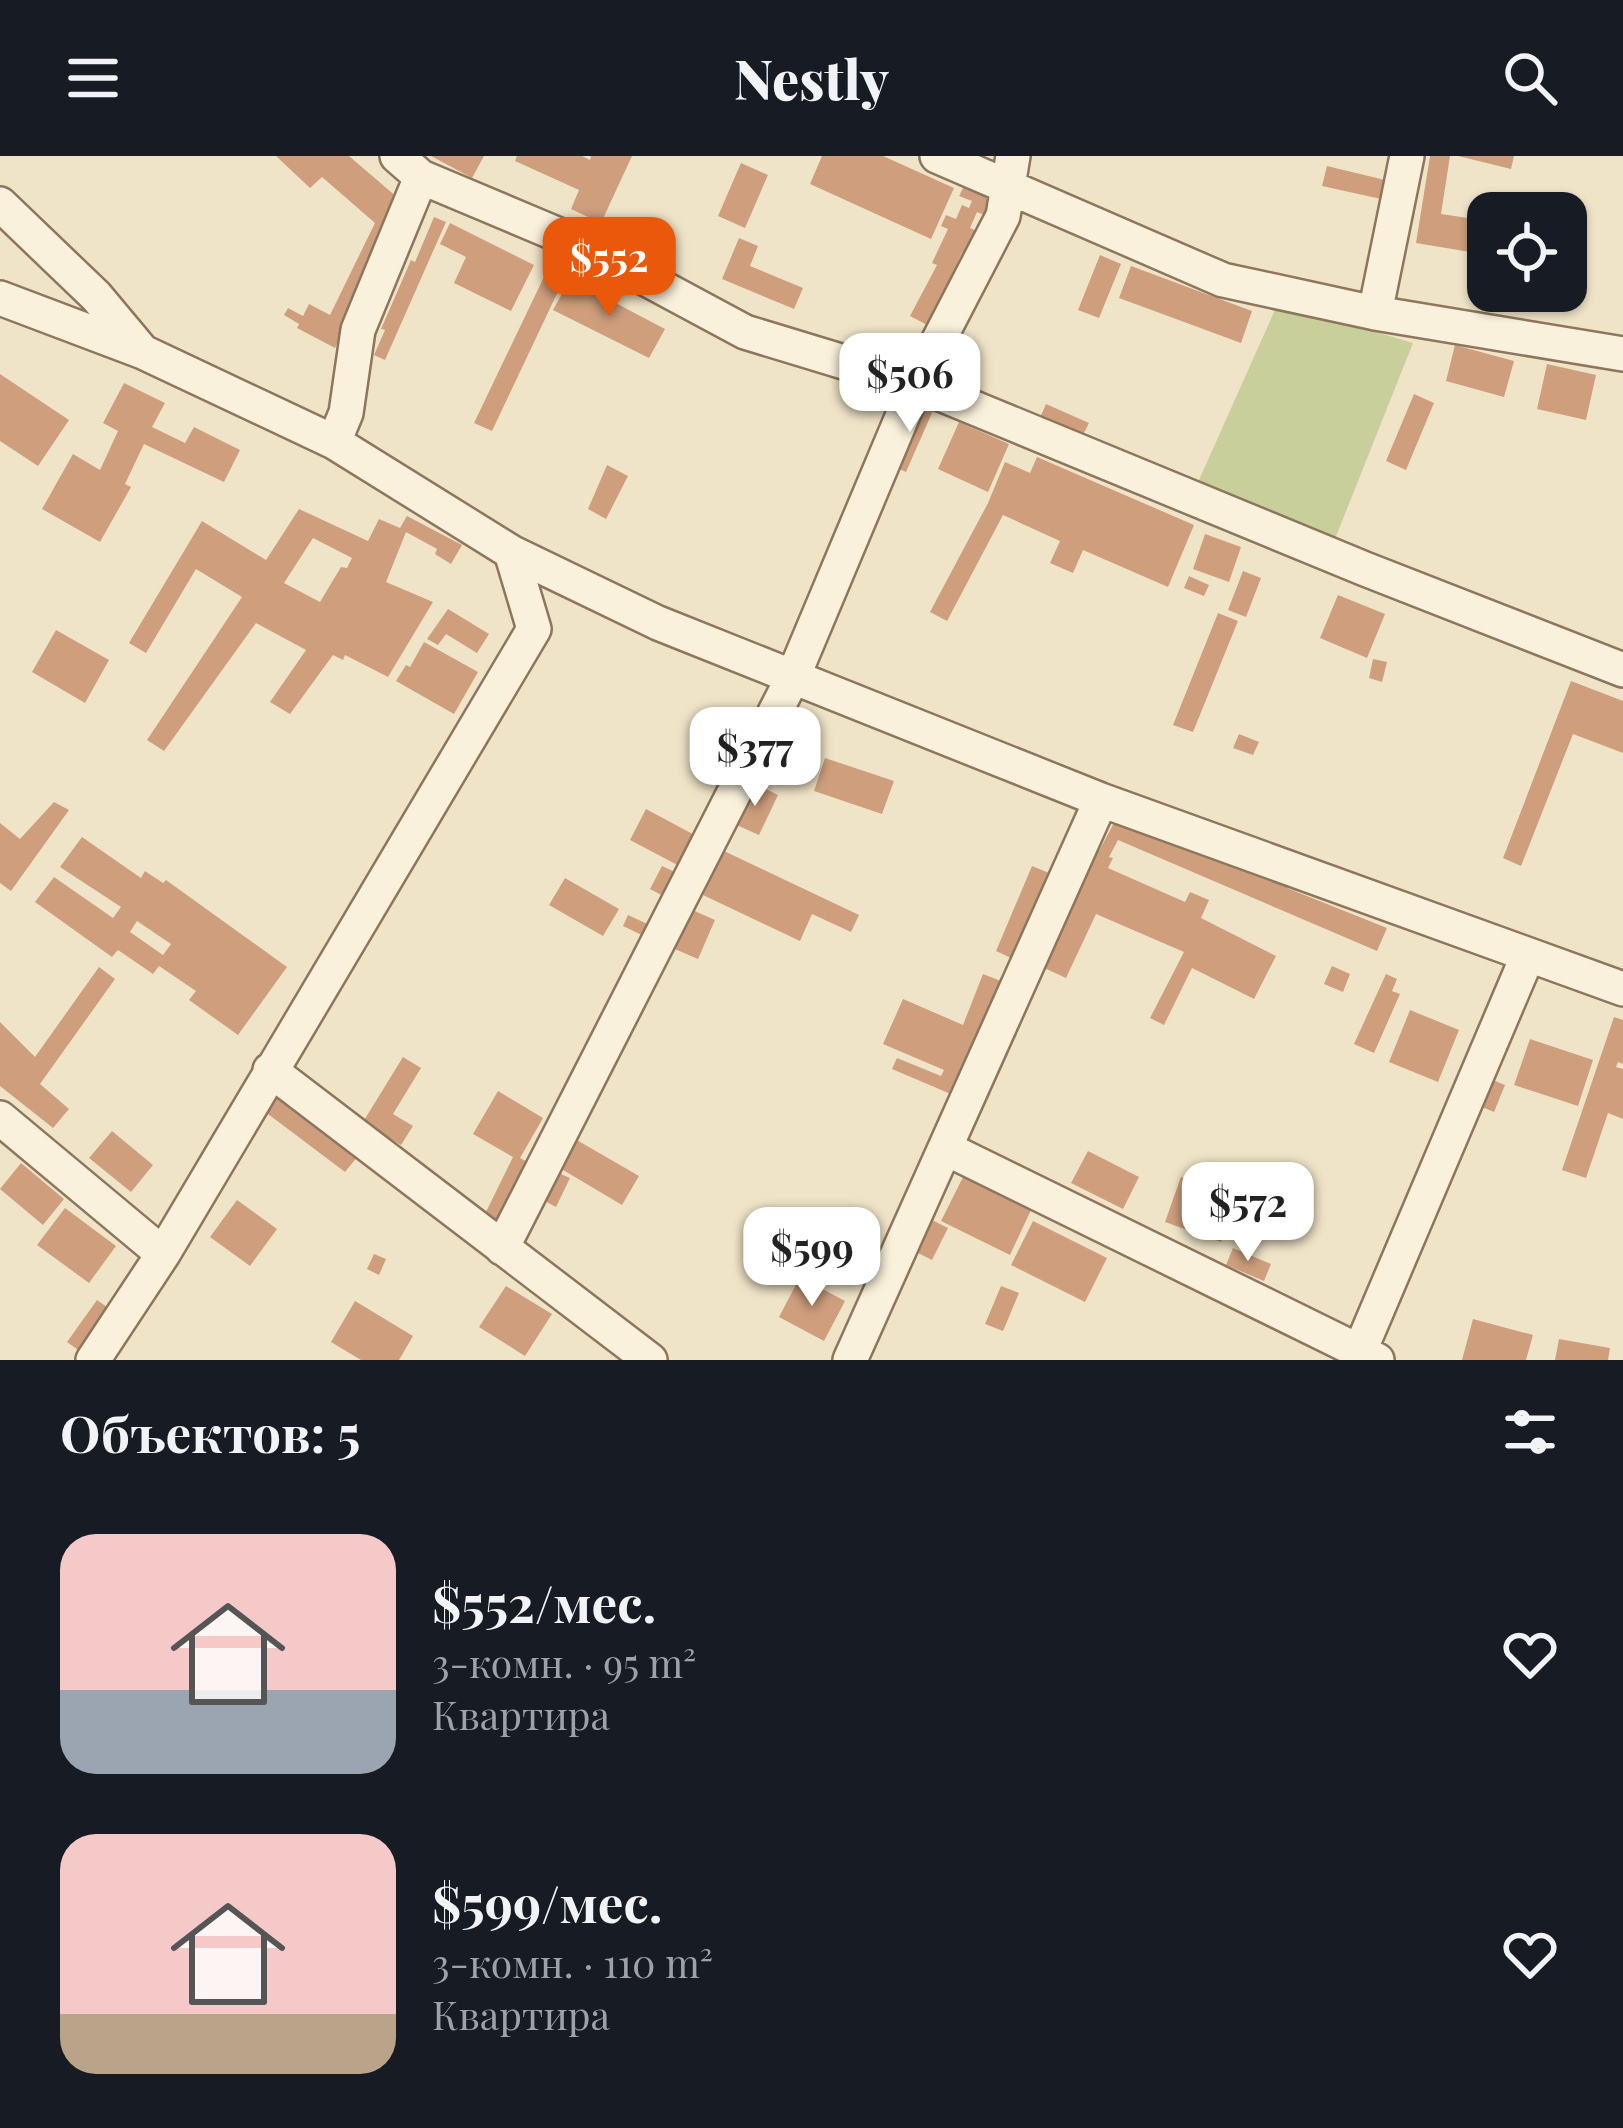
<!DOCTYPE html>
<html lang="ru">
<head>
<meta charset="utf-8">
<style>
  body { margin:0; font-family:"Playfair Display",serif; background:#242831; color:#f1f3f6; height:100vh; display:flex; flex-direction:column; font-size:45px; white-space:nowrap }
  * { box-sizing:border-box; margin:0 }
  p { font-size:39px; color:#9ea1a6 }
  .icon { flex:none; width:66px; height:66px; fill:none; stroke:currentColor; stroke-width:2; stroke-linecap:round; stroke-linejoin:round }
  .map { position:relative; height:1204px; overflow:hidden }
  .sheet { display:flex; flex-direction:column; background:#171b24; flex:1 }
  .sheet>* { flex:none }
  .tools { position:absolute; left:1467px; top:36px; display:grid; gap:24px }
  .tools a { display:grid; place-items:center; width:120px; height:120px; border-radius:24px; background:#171b24; box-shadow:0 3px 9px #0004; font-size:60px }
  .price { position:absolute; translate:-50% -102px; padding:0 27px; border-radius:24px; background:#fff; color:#222; font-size:39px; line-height:78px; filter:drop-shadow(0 3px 6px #0008) }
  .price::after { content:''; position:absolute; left:50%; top:72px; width:36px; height:27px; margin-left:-18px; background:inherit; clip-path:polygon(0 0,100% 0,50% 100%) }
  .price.on { background:#ea580c; color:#fff }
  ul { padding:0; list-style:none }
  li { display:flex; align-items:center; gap:36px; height:300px; padding:0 60px }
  li span { display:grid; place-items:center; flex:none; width:336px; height:240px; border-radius:36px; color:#555 }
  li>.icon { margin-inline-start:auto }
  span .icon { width:144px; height:144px; fill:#fffc; stroke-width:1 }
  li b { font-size:51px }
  h2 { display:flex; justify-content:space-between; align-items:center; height:144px; padding:0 60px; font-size:51px }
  header { display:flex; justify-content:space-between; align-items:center; height:156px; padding:0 60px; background:#171b24; font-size:54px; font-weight:800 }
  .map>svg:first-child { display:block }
  .green { fill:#c9cf9b }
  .building { fill:#cf9f7d; fill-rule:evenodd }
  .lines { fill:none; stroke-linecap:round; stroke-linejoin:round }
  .minor-casing { stroke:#8d765c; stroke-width:38 }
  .minor { stroke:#faf1dc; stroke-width:33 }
</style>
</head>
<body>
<header><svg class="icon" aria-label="menu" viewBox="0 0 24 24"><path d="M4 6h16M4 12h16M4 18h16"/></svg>Nestly<svg class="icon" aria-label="search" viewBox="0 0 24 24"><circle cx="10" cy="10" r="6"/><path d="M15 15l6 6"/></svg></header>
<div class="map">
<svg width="1623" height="1204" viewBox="0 0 1623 1204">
  <rect width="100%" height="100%" fill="#f0e4c8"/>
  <path class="green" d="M1278 147 1413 187 1333 388 1195 333Z"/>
  <path class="building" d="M276 0H349L405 48 335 192 297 172 299 168 284 159 288 152 303 160 309 148 330 159 375 67 322 21 310 32Z
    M431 0H484L472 22Z
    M517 0H582L590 4 591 0H632L601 67 571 53 579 34 515 5Z
    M822 0H883L954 32 931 83 810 28Z
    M1430 0H1450L1441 58 1488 65V99L1416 87Z
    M1458 0H1514L1511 13Z
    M741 7 768 19 745 72 718 60Z
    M1327 10 1385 24 1381 43 1322 30Z
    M964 30 994 43 987 60 977 56 970 72 982 77 971 102 962 97 953 117 955 118 929 170 910 160 937 109 932 107 948 73 941 70 946 59 956 63 962 49 969 52 972 45 959 40Z
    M434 61 446 66 385 204 374 199 385 174 381 173 411 104 415 106Z
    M450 67 534 109 511 155 454 127 466 101 440 88Z
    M739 82 758 90 750 110 803 132 794 153 722 123Z
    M1100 99 1121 108 1099 162 1078 154Z
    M554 100 571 108 492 275 474 267Z
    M1131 110 1252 155 1241 187 1119 142Z
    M570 123 665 173 649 202 553 154Z
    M1455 189 1514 205 1504 241 1446 225Z
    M1547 208 1596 219 1586 264 1537 253Z
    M0 218 69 264 38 310 0 285Z
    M124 227 165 247 152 271 185 287 194 271 240 294 224 326 144 288 125 328 131 331 100 386 42 353 73 298 100 314 118 275 103 267Z
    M1414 238 1434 247 1406 314 1386 305Z
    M915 241 935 250 906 316 885 307Z
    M1046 248 1089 267 1080 285 1038 266Z
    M959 266 1009 288 988 336 938 313Z
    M1037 301 1194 369 1168 431 1083 394 1073 417 1050 407 1060 385 1003 359 947 465 930 456 988 347 1005 306 1030 317Z
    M607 309 628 320 606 363 588 353Z
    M299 353 368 385 379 363 400 372 407 360 462 389 451 408 435 398 437 393 406 376 386 426 433 446 388 521 345 499 343 504 333 499 290 558 270 546 306 494 256 467 164 595 147 584 242 441 196 413 146 497 129 487 202 365 266 404ZM313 382 352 402 347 412 341 411 320 446 284 427Z
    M1205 378 1241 391 1229 426 1193 413Z
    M1243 415 1261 422 1246 461 1228 454Z
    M1189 420 1209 429 1204 440 1184 432Z
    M1338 439 1385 458 1367 502 1320 482Z
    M448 453 489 478 477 497 446 478 438 489 427 483Z
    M1218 457 1238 465 1193 576 1173 569Z
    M56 474 109 504 85 547 32 516Z
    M424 486 478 516 454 558 396 525 406 509 410 511Z
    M1373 503 1387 506 1382 526 1369 522Z
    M1571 525 1623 545V597L1573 578 1521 710 1503 702Z
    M1239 578 1259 586 1253 599 1233 592Z
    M786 590 820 602 813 622 798 616 794 627 782 623 786 612 779 609Z
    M825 602 894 625 882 658 814 635Z
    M751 626 778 639 759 679 732 667Z
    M54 646 69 654 11 735 0 727V667L20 683Z
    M646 653 702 683 685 713 630 684Z
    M1116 663 1289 728 1287 732 1387 772 1377 795 1118 684 1109 701 1113 702 1108 712 1185 746 1190 736 1209 744 1201 762 1276 800 1254 843 1192 812 1164 869 1150 862 1184 796 1096 758 1066 822 1042 811 1097 695H1099Z
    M82 681 141 722 145 715 163 727 166 724 287 811 238 879 189 844 196 835 159 810 153 818 118 794 112 801 35 746 54 721 113 762 121 751 60 711ZM137 765 171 788 163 799 130 776Z
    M724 695 859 759 851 776 812 758 800 785 703 739Z
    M662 710 677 717 665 741 650 733Z
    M1032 710 1049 717 1013 803 996 795Z
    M565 722 619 753 603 780 549 749Z
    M688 752 715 764 698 803 670 791Z
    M628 759 654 771 648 782 623 770Z
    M1332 810 1350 818 1343 836 1324 828Z
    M99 811 115 823 40 928 69 953 53 972 0 930V866L35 901Z
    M983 818 1001 825 953 939 892 913 897 902 941 920 944 914 883 888 903 843 963 869Z
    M1386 818 1397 823 1392 835 1400 838 1374 897 1354 888Z
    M1410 854 1459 874 1438 926 1389 906Z
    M1614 861 1623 864V908L1618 906 1616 911 1623 913V963L1608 957 1586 1022 1562 1014Z
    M1530 883 1593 904 1578 950 1514 929Z
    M403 901 421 912 393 958 413 970 401 989 363 966Z
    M1488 922 1505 929 1494 956 1477 949Z
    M498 935 543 962 520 1002 531 1008 502 1069 484 1060 513 1001 473 978Z
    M277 938 358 1000 345 1016 264 955Z
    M112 975 153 1009 131 1036 89 1002Z
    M575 983 639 1020 622 1049 558 1011Z
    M1088 995 1139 1021 1123 1053 1071 1027Z
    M21 1007 64 1043 43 1069 0 1033Z
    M554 1015 570 1022 556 1051 541 1043Z
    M963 1021 1031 1054 1010 1099 941 1065Z
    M1181 1021 1237 1040 1221 1086 1165 1066Z
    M237 1044 277 1073 250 1110 210 1081Z
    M65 1052 116 1090 89 1127 37 1089Z
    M932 1064 948 1072 932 1104 916 1096Z
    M1033 1065 1107 1102 1085 1146 1011 1109Z
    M1233 1092 1271 1108 1264 1125 1226 1109Z
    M374 1098 386 1103 379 1119 367 1113Z
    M800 1121 845 1145 824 1185 779 1161Z
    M506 1130 552 1158 525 1200 479 1171Z
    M1001 1130 1019 1137 1003 1175 985 1168Z
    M97 1144 111 1154 81 1196 67 1186Z
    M355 1145 413 1180 399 1204H361L331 1186Z
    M1473 1163 1533 1179 1526 1204H1462Z
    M1559 1183 1610 1192 1608 1204H1555Z"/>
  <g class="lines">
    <g class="minor-casing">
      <path id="minor" d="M397 0 421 21 585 90 745 176 916 228 1365 413 1623 514
        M937 0 1223 124 1375 157 1623 198
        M0 48 96 140 142 195
        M0 142 143 196 334 286 511 396 534 473 163 1098 93 1204
        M1375 157 1407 0
        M334 286 346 257 358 174 421 21
        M511 396 658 467 1101 644 1623 833
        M270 914 650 1204
        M0 962 163 1098
        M945 992 1377 1204
        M502 1092 793 521 916 228 1003 60 1013 0
        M850 1204 1101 644
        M1356 1204 1528 799"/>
    </g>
    <use href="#minor" class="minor"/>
  </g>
</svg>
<div class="tools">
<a><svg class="icon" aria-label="locate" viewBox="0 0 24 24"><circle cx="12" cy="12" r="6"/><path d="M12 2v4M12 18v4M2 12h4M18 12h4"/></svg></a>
</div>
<b class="price on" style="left:609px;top:163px">$552</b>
<b class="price" style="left:910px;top:279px">$506</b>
<b class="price" style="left:755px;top:653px">$377</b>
<b class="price" style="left:1248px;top:1108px">$572</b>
<b class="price" style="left:812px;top:1153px">$599</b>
</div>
<section class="sheet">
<h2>Объектов: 5<svg class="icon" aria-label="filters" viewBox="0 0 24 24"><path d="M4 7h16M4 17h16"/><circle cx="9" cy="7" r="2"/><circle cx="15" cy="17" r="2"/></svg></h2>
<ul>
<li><span style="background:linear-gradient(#f6c9c9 65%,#9aa5b1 0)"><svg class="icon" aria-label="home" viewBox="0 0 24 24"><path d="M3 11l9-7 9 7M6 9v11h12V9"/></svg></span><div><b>$552/мес.</b><p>3-комн. · 95 m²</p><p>Квартира</p></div><svg class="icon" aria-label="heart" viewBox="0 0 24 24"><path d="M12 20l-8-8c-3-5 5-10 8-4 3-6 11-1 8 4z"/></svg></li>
<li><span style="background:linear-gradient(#f6c9c9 75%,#b9a48a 0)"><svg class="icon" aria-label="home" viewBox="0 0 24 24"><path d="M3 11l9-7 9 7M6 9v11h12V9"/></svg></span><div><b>$599/мес.</b><p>3-комн. · 110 m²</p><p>Квартира</p></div><svg class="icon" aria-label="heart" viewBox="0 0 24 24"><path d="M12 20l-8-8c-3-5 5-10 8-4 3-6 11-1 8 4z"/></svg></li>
</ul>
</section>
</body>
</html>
